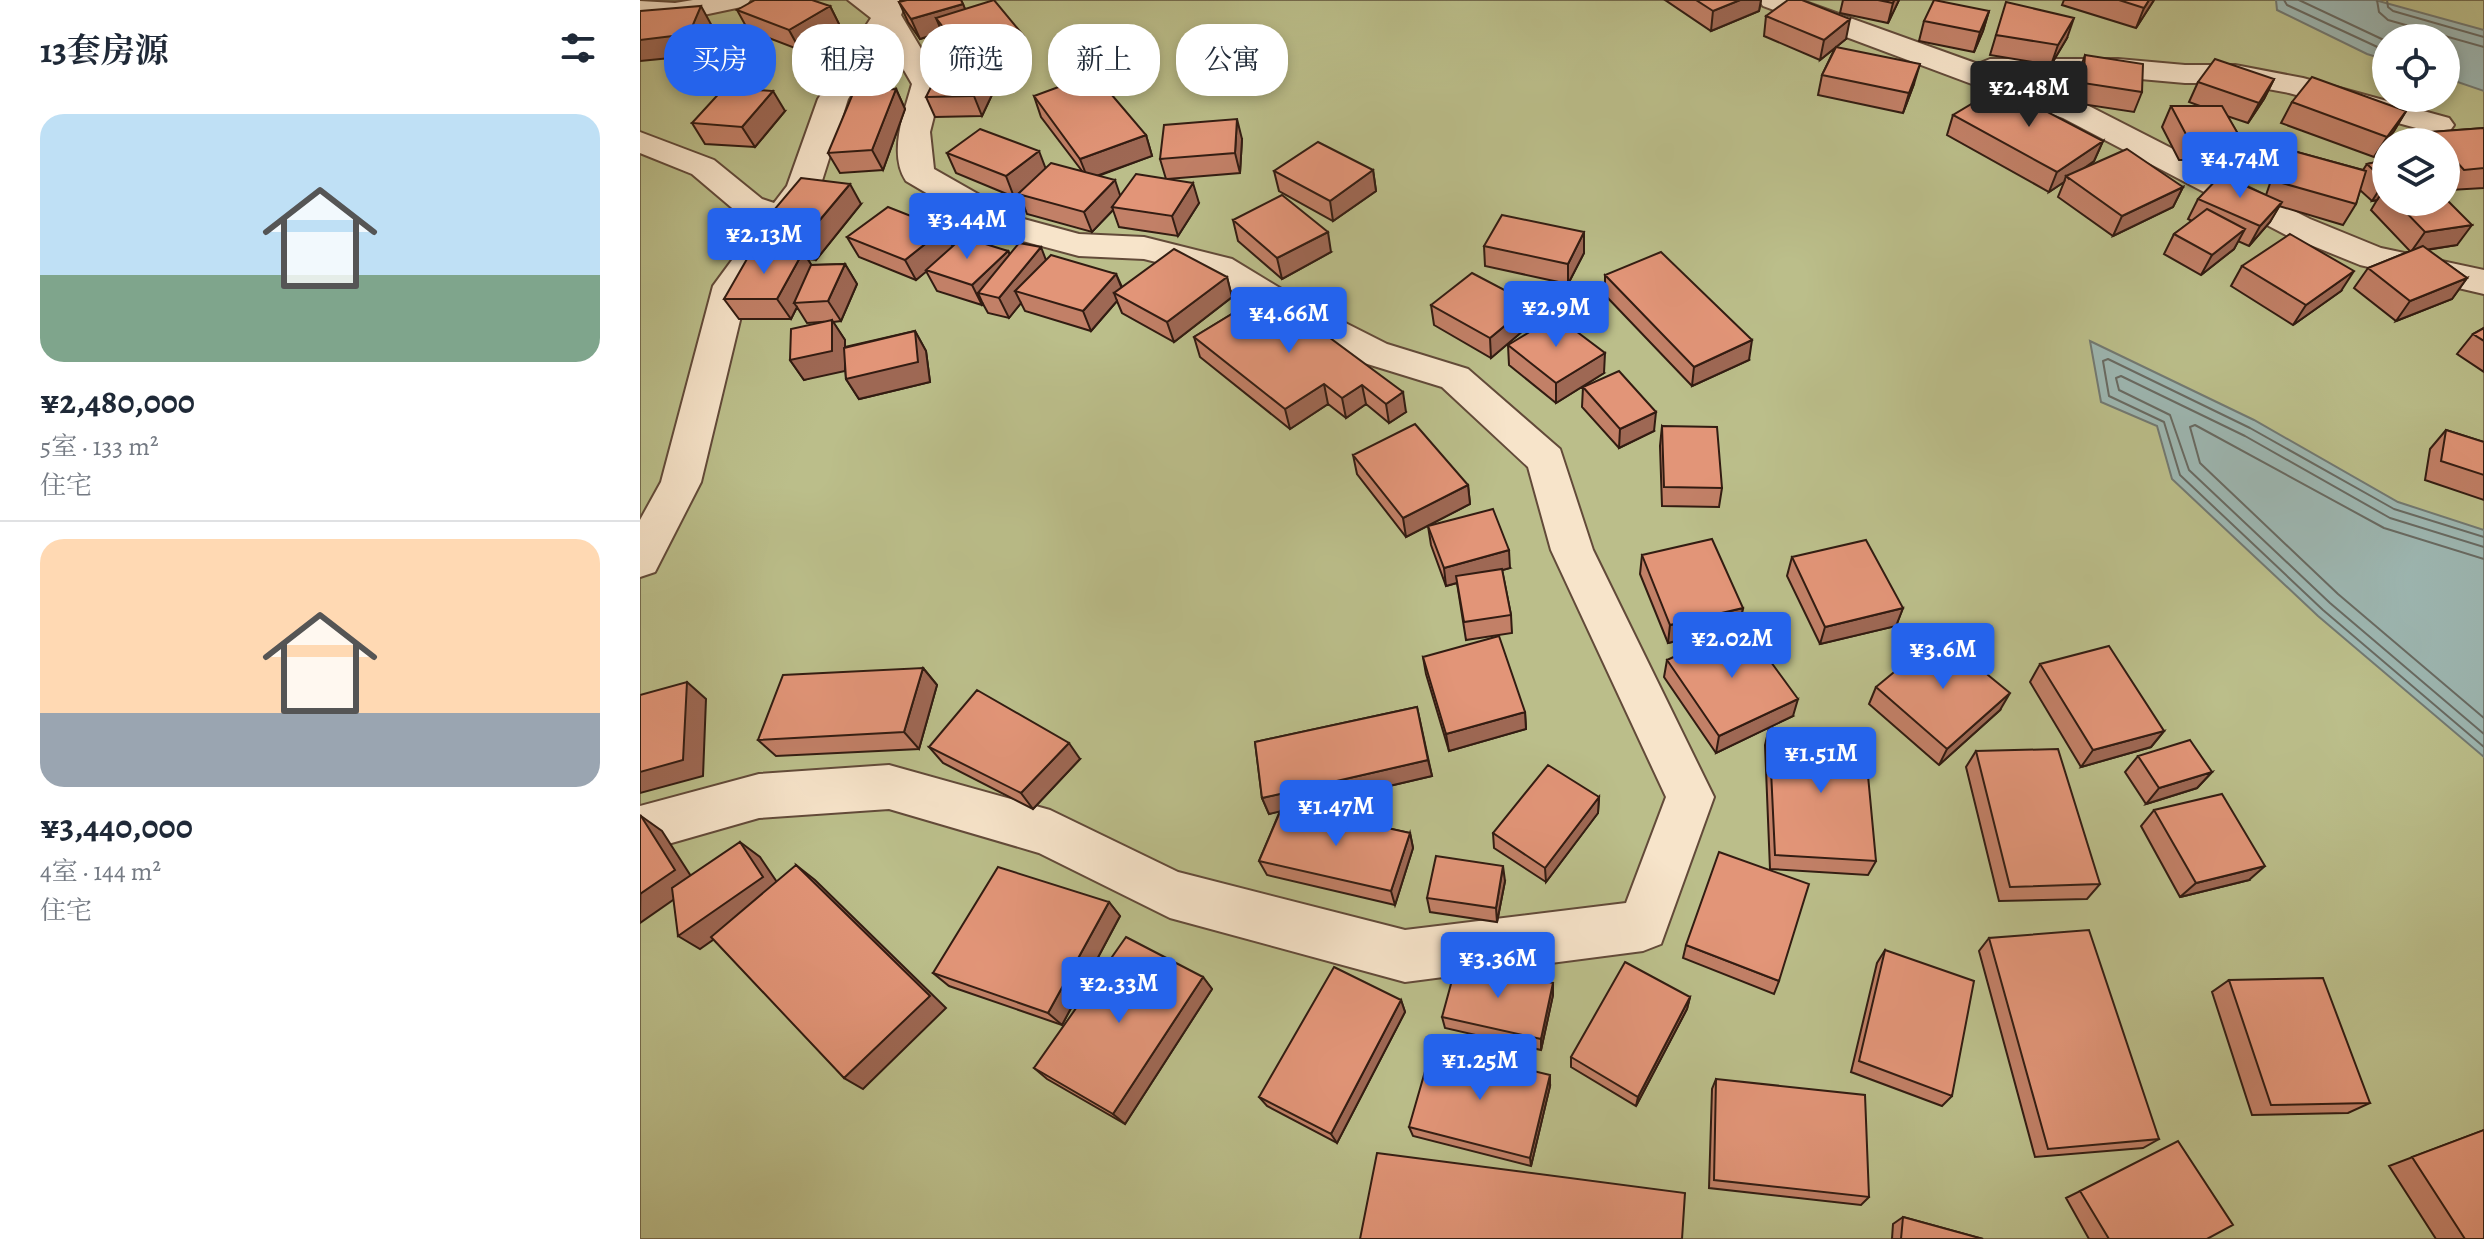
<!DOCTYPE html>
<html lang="zh">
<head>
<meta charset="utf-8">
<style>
  body { margin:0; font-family:Alegreya,"Noto Serif SC",serif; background:#f2f2f3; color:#1f2937; height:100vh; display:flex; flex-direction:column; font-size:30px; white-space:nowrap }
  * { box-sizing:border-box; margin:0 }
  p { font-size:26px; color:#747a83 }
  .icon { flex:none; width:44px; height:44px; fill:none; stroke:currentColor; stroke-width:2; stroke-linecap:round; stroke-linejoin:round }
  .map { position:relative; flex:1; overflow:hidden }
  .drawer { display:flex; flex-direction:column; background:#fff; width:640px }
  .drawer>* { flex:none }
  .hud { position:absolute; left:24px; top:24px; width:760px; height:72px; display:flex; gap:16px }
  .tools { position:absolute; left:1732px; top:24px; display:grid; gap:16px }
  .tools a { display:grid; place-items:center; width:88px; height:88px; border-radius:50%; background:#fff; box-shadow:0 4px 12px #0003; font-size:40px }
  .price { position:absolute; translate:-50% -68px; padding:0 18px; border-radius:8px; background:#2563eb; color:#fff; font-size:26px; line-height:52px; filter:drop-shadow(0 2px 4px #0008) }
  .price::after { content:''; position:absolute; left:50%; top:48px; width:24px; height:18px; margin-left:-12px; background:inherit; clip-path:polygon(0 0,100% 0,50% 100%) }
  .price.selected { background:#222; color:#fff }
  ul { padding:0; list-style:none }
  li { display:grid; align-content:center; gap:16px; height:424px; padding:0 40px }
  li+li { border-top:2px solid #e0e1e3 }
  li span { display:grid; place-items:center; height:248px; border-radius:24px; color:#555 }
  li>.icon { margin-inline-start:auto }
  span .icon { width:144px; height:144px; fill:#fffc; stroke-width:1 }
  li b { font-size:34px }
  h2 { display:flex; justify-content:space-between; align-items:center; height:96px; padding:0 40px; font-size:34px }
  .chip { padding:0 28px; border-radius:32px; background:#fff; box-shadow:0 4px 12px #0003; font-size:28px; line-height:72px }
  .chip.selected { background:#2563eb; color:#fff }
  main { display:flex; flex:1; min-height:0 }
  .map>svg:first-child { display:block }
  .green { fill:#bbbe8a; stroke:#766d4e; stroke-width:2; fill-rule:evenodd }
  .water { fill:#9db7b2; stroke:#727972; stroke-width:2 }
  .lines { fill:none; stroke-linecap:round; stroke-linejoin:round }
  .shore { stroke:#686a62; stroke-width:2 }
  .minor-casing { stroke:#624a39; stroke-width:4 }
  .minor { fill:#f7e4ca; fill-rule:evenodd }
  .wall { fill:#c28067; stroke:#321c12; stroke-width:2 }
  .shaded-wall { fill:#9e6854; stroke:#321c12; stroke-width:2 }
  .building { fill:#e29578; stroke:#321c12; stroke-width:2 }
</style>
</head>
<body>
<main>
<section class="drawer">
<h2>13套房源<svg class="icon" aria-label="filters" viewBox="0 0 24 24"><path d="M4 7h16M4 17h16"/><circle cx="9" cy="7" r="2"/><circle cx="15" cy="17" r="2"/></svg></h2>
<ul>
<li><span style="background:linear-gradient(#bfe0f5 65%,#7fa58c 0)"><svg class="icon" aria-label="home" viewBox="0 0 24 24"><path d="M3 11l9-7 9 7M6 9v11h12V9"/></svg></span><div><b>¥2,480,000</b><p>5室 · 133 m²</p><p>住宅</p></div></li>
<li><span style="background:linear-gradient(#ffd9b3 70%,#9aa5b1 0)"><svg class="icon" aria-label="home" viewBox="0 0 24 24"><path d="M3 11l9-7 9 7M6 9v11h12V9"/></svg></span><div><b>¥3,440,000</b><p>4室 · 144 m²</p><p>住宅</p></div></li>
</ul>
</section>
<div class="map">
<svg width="1844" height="1239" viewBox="0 0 1844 1239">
  <rect width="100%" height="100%" fill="#f3d6ae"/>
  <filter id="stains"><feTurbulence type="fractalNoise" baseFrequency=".0025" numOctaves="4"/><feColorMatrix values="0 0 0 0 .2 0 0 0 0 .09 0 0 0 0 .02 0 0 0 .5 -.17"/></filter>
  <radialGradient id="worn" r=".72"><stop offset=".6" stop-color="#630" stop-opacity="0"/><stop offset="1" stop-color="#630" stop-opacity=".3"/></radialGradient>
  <path class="green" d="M0 0H1844V1239H0ZM1746 38H1806V98H1746ZM1746 142H1806V202H1746Z"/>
  <path class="water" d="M1636 0H1735L1844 30V91L1806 78V38H1746V60L1727 54 1637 10Z
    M1450 341 1614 420 1758 502 1844 530V757L1678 616 1532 479 1517 426 1461 402Z"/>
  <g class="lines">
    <path class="shore" d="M1644 0 1647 5 1746 51
      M1659 0 1746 41
      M1737 0 1739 12 1748 20 1844 47
      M1747 0 1748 7 1753 11 1844 37
      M1844 537 1754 509 1610 428 1468 359 1463 361 1469 396 1524 422 1540 475 1683 610 1844 747
      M1844 547 1750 518 1605 436 1481 376 1476 378 1479 390 1530 415 1549 470 1690 603 1844 734
      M1844 559 1744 528 1555 425 1550 427 1560 463 1698 594 1844 718"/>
    <g class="minor-casing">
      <path id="minor" d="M53 0H110L106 6 35 21 0 19V1L35 3Z
        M208 0H267L261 15 302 84 290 132 294 169 380 218 439 234 504 237 592 259 658 299 747 344 828 369 920 449 953 550 1074 797 1021 944 1003 951 765 982 530 918 399 853 249 809 119 818 0 852V806L119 774 249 765 410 810 538 872 765 930 986 903 1026 797 911 550 888 467 802 387 721 362 632 317 568 275 504 259 439 256 356 234 266 181C248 154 264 113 272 84L246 39 208 99 180 187 108 287 61 482 15 572 0 577V520L21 482 73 286 120 222 98 213 52 174 0 153V132L74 160 122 199 134 203 147 186 178 99 231 18Z
        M1119 0H1160L1338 64 1350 59H1478L1545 65H1595L1663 78 1809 118 1814 125 1809 132 1798 134 1649 93 1595 83H1545L1478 77H1372L1445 104 1670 219 1741 248 1844 270V294L1720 265 1646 235 1423 118 1123 6Z"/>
    </g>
    <use href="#minor" class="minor"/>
  </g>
  <path class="wall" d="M260 0H321L325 9 383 35 390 55 352 68 358 82 342 116 295 117 286 97 323 62 305 38 302 32 280 39 268 22 259 2H261Z
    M1025 0H1121L1119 11 1071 31Z
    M1203 0H1259L1248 23 1200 13Z
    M1424 0H1514L1496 28 1422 5Z
    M190 6 200 26 160 50 108 30 97 10Z
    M1349 11 1343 31 1334 52 1279 41 1284 21Z
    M1126 16 1206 39 1196 47 1274 84 1263 113 1178 95 1182 75 1195 48 1180 60 1124 36Z
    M1356 35 1427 38 1411 65 1350 55Z
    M1445 55 1502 92 1494 112 1435 103 1438 75Z
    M1634 79 1624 99 1608 123 1587 116 1601 139 1590 160H1539L1522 127 1531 106H1560L1549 102 1558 82Z
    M256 89 265 109 243 170 200 173 188 153Z
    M394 96 506 135 512 156 458 176 480 195 526 179 520 159 602 139 600 173 527 179 559 203 538 236 479 227 473 210 452 232 387 214 379 193 374 197 316 173 307 153 406 168 442 171 401 117Z
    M1652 102 1766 111 1754 131 1734 157 1641 123Z
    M145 111 115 147 65 144 52 123Z
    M1313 115 1463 141 1454 161 1444 168 1543 187 1533 207 1473 236 1418 197 1424 182 1409 192 1307 135Z
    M1844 128V188L1810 190 1806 186V142H1784L1790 132Z
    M1646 149 1723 170 1727 164 1746 160V202H1806L1817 245 1787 250 1827 278 1812 299 1756 321 1714 288 1728 268 1770 251 1731 210 1737 200 1732 201 1720 190 1716 204 1703 225 1639 206 1630 222 1609 246 1598 241 1594 249 1561 275 1524 254 1534 234 1552 221 1548 219 1558 199 1626 195 1635 169Z
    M733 170 736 191 693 221 639 191 634 171Z
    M221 204 176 260 168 259 171 265 205 264 217 284 201 321 193 322 205 340V347L275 331 286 351 290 382 219 399 206 379 205 366 164 380 150 360 182 322 167 323 157 307 151 319H99L84 299 124 252 113 235Z
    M593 220 691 252 642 279 598 241Z
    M304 229 313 246 368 251 370 254 476 274 482 287 587 277 592 297 534 342 482 313 477 301 451 331 385 311 381 303 369 318 348 313 343 304 342 305 297 291 286 271 276 280 219 257 207 237Z
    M944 232V253L928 284 845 266 844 246Z
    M1602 266 1701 291 1653 325 1591 286Z
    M965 275 1109 360 1052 386 965 295Z
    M628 292 766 412 749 423 726 404 706 418 688 404 650 429 560 357 554 337Z
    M791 305 891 324 851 358 794 325Z
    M1844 328V372L1817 354 1833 334Z
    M868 345 964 373 916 403 869 365Z
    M943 387 1014 431 979 448 942 407Z
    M1022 426 1082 488 1079 507 1022 506 1020 446Z
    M1806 430 1844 442V500L1785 480 1790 449Z
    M713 455 828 485 830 504 766 537 717 474Z
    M788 526 870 568 862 570 871 615 872 633 826 640 817 583 806 586 791 545Z
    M1002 555 1103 608 1099 626 1028 643 1000 574Z
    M1152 557 1263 608 1256 626 1180 644 1147 576Z
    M783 657 885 712 886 729 809 751 786 674Z
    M1027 660 1153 716 1076 753 1024 677Z
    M1400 664 1524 731 1511 747 1441 767 1390 682Z
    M283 668 297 685 279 749 136 756 118 740Z
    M1236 687 1360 710 1299 765 1229 704Z
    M777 707 792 776 656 808 770 833 773 848 755 905 627 875 619 861 640 811 629 814 622 798 615 742Z
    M1129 728 1236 861 1228 875 1130 869 1125 745Z
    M289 747 440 759 393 809 303 763Z
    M1336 751 1460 884 1447 899 1359 901 1326 767Z
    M1498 756 1572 772 1557 788 1506 804 1485 772Z
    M959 797 958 813 906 882 854 848 853 833Z
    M1514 810 1609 880 1540 897 1501 826Z
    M865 881 857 922 790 912 787 898Z
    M469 902 480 916 422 1025 309 986 293 973Z
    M1349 938 1519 1139 1503 1148 1395 1157 1339 951Z
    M1046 945 1139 981 1134 994 1043 958Z
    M1245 950 1312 1096 1302 1106 1211 1072 1237 963Z
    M563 977 572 989 485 1124 407 1079 394 1068Z
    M1589 980 1730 1103 1708 1113 1612 1115 1572 992Z
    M913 983V995L901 1050 805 1028 802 1017Z
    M1050 997 1047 1009 996 1106 931 1067V1057Z
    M761 1000 765 1012 697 1143 627 1106 619 1097Z
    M1076 1079 1229 1197 1221 1205 1069 1188 1072 1089Z
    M910 1086 891 1166 773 1136 769 1127Z
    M1844 1130V1239H1796L1749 1166Z
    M1440 1191 1567 1239H1449L1426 1198Z
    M1263 1217 1343 1239H1252L1253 1224Z"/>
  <path class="shaded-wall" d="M1100 0H1121L1119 11 1071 31 1073 11Z
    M1254 0H1259L1248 23 1253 3Z
    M1509 0H1514L1496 28 1504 8Z
    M323 4 331 24 296 18 302 32 280 39 271 19Z
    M61 6 72 26 61 55 0 61V40Z
    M190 6 200 26 160 50 149 30Z
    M1349 11 1343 31 1334 52 1340 32Z
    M1434 18 1427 38 1411 65 1418 45Z
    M1210 19 1206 39 1180 60 1184 40Z
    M383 35 390 55 352 68 358 82 342 116 334 96 332 75 324 54Z
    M1280 64 1274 84 1263 113 1269 93Z
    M1634 79 1624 99 1608 123 1619 103Z
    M256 89 265 109 243 170 232 150Z
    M133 91 145 111 115 147 102 127Z
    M1766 111 1754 131 1734 157 1747 137Z
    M597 119 602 139 600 173 595 153Z
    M506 135 512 156 448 179 440 159Z
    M1463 141 1454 161 1429 179 1426 176 1424 182 1409 192 1417 172Z
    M399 151 407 172 374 197 366 176Z
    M733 170 736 191 693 221 690 201Z
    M475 180 482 201 472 207 473 210 452 232 444 212Z
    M1745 181H1746V192L1744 190 1737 200 1732 201Z
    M553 183 559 203 538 236 532 216Z
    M210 184 221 204 176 260 163 240Z
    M1543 187 1533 207 1473 236 1482 216Z
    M1642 202 1630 222 1609 246 1620 226Z
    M1832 225 1817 245 1771 252 1785 232Z
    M304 229 314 249 276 280 265 260Z
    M1605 229 1594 249 1561 275 1572 255Z
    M688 232 691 252 642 279 637 258Z
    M944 232V253L928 284V264Z
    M401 247 409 268 375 291 381 303 369 318 359 298Z
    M368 251 378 271 338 293 343 304 342 305 332 285Z
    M163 252 176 272 154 303 157 307 151 319 137 299Z
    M205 264 217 284 201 321 188 301Z
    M1714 271 1701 291 1653 325 1666 305Z
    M476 274 484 294 474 293 477 301 451 331 443 311Z
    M587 277 592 297 534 342 527 322Z
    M1827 278 1812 299 1756 321 1770 301Z
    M891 304V324L851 358 850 338Z
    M192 320 205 340V371L164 380 150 360Z
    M275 331 286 351 290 382 219 399 206 379Z
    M1112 340 1109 360 1052 386 1054 367Z
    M965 353 964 373 916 403V383Z
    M684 384 688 404 650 429 645 409Z
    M722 385 726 404 706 418 702 398Z
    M763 392 766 412 749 423 746 404Z
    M1016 412 1014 431 979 448 980 429Z
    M828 485 830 504 766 537 763 518Z
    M869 550 870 568 806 586 804 568Z
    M1103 608 1099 626 1028 643 1030 625Z
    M1263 608 1256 626 1180 644 1185 627Z
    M283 668 297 685 279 749 264 732Z
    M47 682 66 699 63 776 0 793V772Z
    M1370 693 1360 710 1299 765 1307 749Z
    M1158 699 1153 716 1076 753 1079 736Z
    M885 712 886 729 809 751 806 734Z
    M1524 731 1511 747 1441 767 1453 750Z
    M429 743 440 759 393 809 381 793Z
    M788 760 792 776 629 814 622 798Z
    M1572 772 1557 788 1506 804 1519 788Z
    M959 797 958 813 906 882 905 868Z
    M1 816 22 831 56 884 0 923Z
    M770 833 773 848 755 905 751 891Z
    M100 842 120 857 143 891 60 949 38 936Z
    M156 865 175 880 306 1008 223 1089 204 1078Z
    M863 866 865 881 857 922 856 908Z
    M1625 866 1609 880 1540 897 1556 883Z
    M469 902 480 916 422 1025 408 1013Z
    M563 977 572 989 485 1124 473 1114Z
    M913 983V995L901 1050V1039Z
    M1050 997 1047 1009 996 1106 998 1097Z
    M761 1000 765 1012 697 1143 691 1134Z
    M910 1075V1086L891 1166 890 1158Z"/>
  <path class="building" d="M115 0H172L190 6 149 30 97 10Z
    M267 0H321L323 4 271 19 259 2Z
    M354 0 383 35 324 54 296 18Z
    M1056 0H1100L1073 11Z
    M1148 0H1162L1210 19 1184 40 1126 16Z
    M1238 0H1254L1253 3Z
    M1294 0 1349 11 1340 32 1284 21Z
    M1479 0H1509L1504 8Z
    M1366 2 1434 18 1418 45 1356 35Z
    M61 6 49 34 0 40V11Z
    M1196 47 1280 64 1269 93 1182 75Z
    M1445 55 1503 64 1502 92 1443 83Z
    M1575 59 1634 79 1619 103 1558 82Z
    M349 62 334 96 286 97 303 63Z
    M454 74 506 135 440 159 394 96Z
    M1672 77 1766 111 1747 137 1652 102Z
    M1360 87 1463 141 1417 172 1313 115Z
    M84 88 133 91 102 127 52 123Z
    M256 89 232 150 188 153 214 91Z
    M1531 106H1582L1601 139 1549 140Z
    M597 119 595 153 520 159 524 125Z
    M1844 128V168L1824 170 1806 150V142H1799L1790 132Z
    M340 129 399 151 366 176 307 153Z
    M678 142 733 170 690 201 634 171Z
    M1487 149 1543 187 1482 216 1426 176Z
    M1646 149 1726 171 1716 204 1635 181Z
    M1746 160V181H1745L1727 164Z
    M411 163 475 180 444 212 378 194Z
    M496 174 553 183 532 216 472 207Z
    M1581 175 1642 202 1620 226 1558 199Z
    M161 178 210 184 163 240 113 235Z
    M642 195 688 232 637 258 593 220Z
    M1806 199 1832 225 1785 232 1756 202H1806Z
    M248 207 304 229 265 260 207 237Z
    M1567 209 1605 229 1572 255 1534 234Z
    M862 215 944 232 928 264 844 246Z
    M1650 234 1714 271 1666 305 1602 266Z
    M323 237 368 251 332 285 286 270Z
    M379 243 401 247 359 298 338 293Z
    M1783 246 1827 278 1770 301 1728 268Z
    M534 249 587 277 527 322 474 293Z
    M111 252H163L137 299H84Z
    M1021 252 1112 340 1054 367 965 275Z
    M411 255 476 274 443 311 375 291Z
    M205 264 188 301 154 303 171 265Z
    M832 273 891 304 850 338 791 305Z
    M628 292 763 392 746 404 722 385 702 398 684 384 645 409 554 337Z
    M916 316 965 353 916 383 868 345Z
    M192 320V351L150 360 151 329Z
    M1844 328V341L1833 334Z
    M275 331 278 362 206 379 204 348Z
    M979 371 1016 412 980 429 943 387Z
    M775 424 828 485 763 518 713 455Z
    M1022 426 1077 427 1082 488 1024 487Z
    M1806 430 1844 442V475L1801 461Z
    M853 509 869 550 804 568 788 526Z
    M1072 539 1103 608 1030 625 1002 555Z
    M1226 540 1263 608 1185 627 1152 557Z
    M862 569 871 615 824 622 816 576Z
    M1104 625 1158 699 1079 736 1027 660Z
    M1299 635 1370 693 1307 749 1236 687Z
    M859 636 885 712 806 734 783 657Z
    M1469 646 1524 731 1453 750 1400 664Z
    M283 668 264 732 118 740 143 675Z
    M47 682 43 760 0 772V695Z
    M337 690 429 743 381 793 289 747Z
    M777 707 788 760 622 798 615 742Z
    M1129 728 1224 733 1236 861 1135 855Z
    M1550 740 1572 772 1519 788 1498 756Z
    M1418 749 1460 884 1370 887 1336 751Z
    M908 765 959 797 905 868 853 833Z
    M1582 794 1625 866 1556 883 1514 810Z
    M643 805 770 833 751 891 619 861Z
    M1 816 35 870 0 894V817Z
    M100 842 123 877 38 936 32 888Z
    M1079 852 1169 884 1139 981 1046 945Z
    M796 856 863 866 856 908 787 898Z
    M156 865 290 996 204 1078 71 937Z
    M358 867 469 902 408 1013 293 973Z
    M1449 930 1519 1139 1408 1149 1349 938Z
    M486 937 563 977 473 1114 394 1068Z
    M1245 950 1334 981 1312 1096 1219 1061Z
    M817 962 913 983 901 1039 802 1017Z
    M985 962 1050 997 998 1097 931 1057Z
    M694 967 761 1000 691 1134 619 1097Z
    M1683 978 1730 1103 1631 1105 1589 980Z
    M792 1047 910 1075 890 1158 769 1127Z
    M1076 1079 1225 1095 1229 1197 1074 1180Z
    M1844 1130V1239H1825L1772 1157Z
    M1538 1141 1593 1225 1567 1239H1469L1440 1191Z
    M737 1153 1045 1193 1042 1239H720Z
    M1263 1217 1343 1239H1261Z"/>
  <rect width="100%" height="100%" filter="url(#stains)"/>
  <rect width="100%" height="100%" fill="url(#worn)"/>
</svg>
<div class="tools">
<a><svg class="icon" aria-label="locate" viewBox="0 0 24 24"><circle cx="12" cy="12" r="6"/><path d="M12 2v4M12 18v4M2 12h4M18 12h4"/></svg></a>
<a><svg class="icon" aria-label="layers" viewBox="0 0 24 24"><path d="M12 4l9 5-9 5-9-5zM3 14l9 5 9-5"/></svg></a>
</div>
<b class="price selected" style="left:1389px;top:129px">¥2.48M</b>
<b class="price" style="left:1600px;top:200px">¥4.74M</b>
<b class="price" style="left:327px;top:261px">¥3.44M</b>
<b class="price" style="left:124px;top:276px">¥2.13M</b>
<b class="price" style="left:916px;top:349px">¥2.9M</b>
<b class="price" style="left:649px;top:355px">¥4.66M</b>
<b class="price" style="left:1092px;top:680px">¥2.02M</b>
<b class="price" style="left:1303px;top:691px">¥3.6M</b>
<b class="price" style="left:1181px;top:795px">¥1.51M</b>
<b class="price" style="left:696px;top:848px">¥1.47M</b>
<b class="price" style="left:858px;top:1000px">¥3.36M</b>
<b class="price" style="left:479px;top:1025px">¥2.33M</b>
<b class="price" style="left:840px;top:1102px">¥1.25M</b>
<div class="hud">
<a class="chip selected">买房</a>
<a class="chip">租房</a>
<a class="chip">筛选</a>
<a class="chip">新上</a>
<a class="chip">公寓</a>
</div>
</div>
</main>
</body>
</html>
